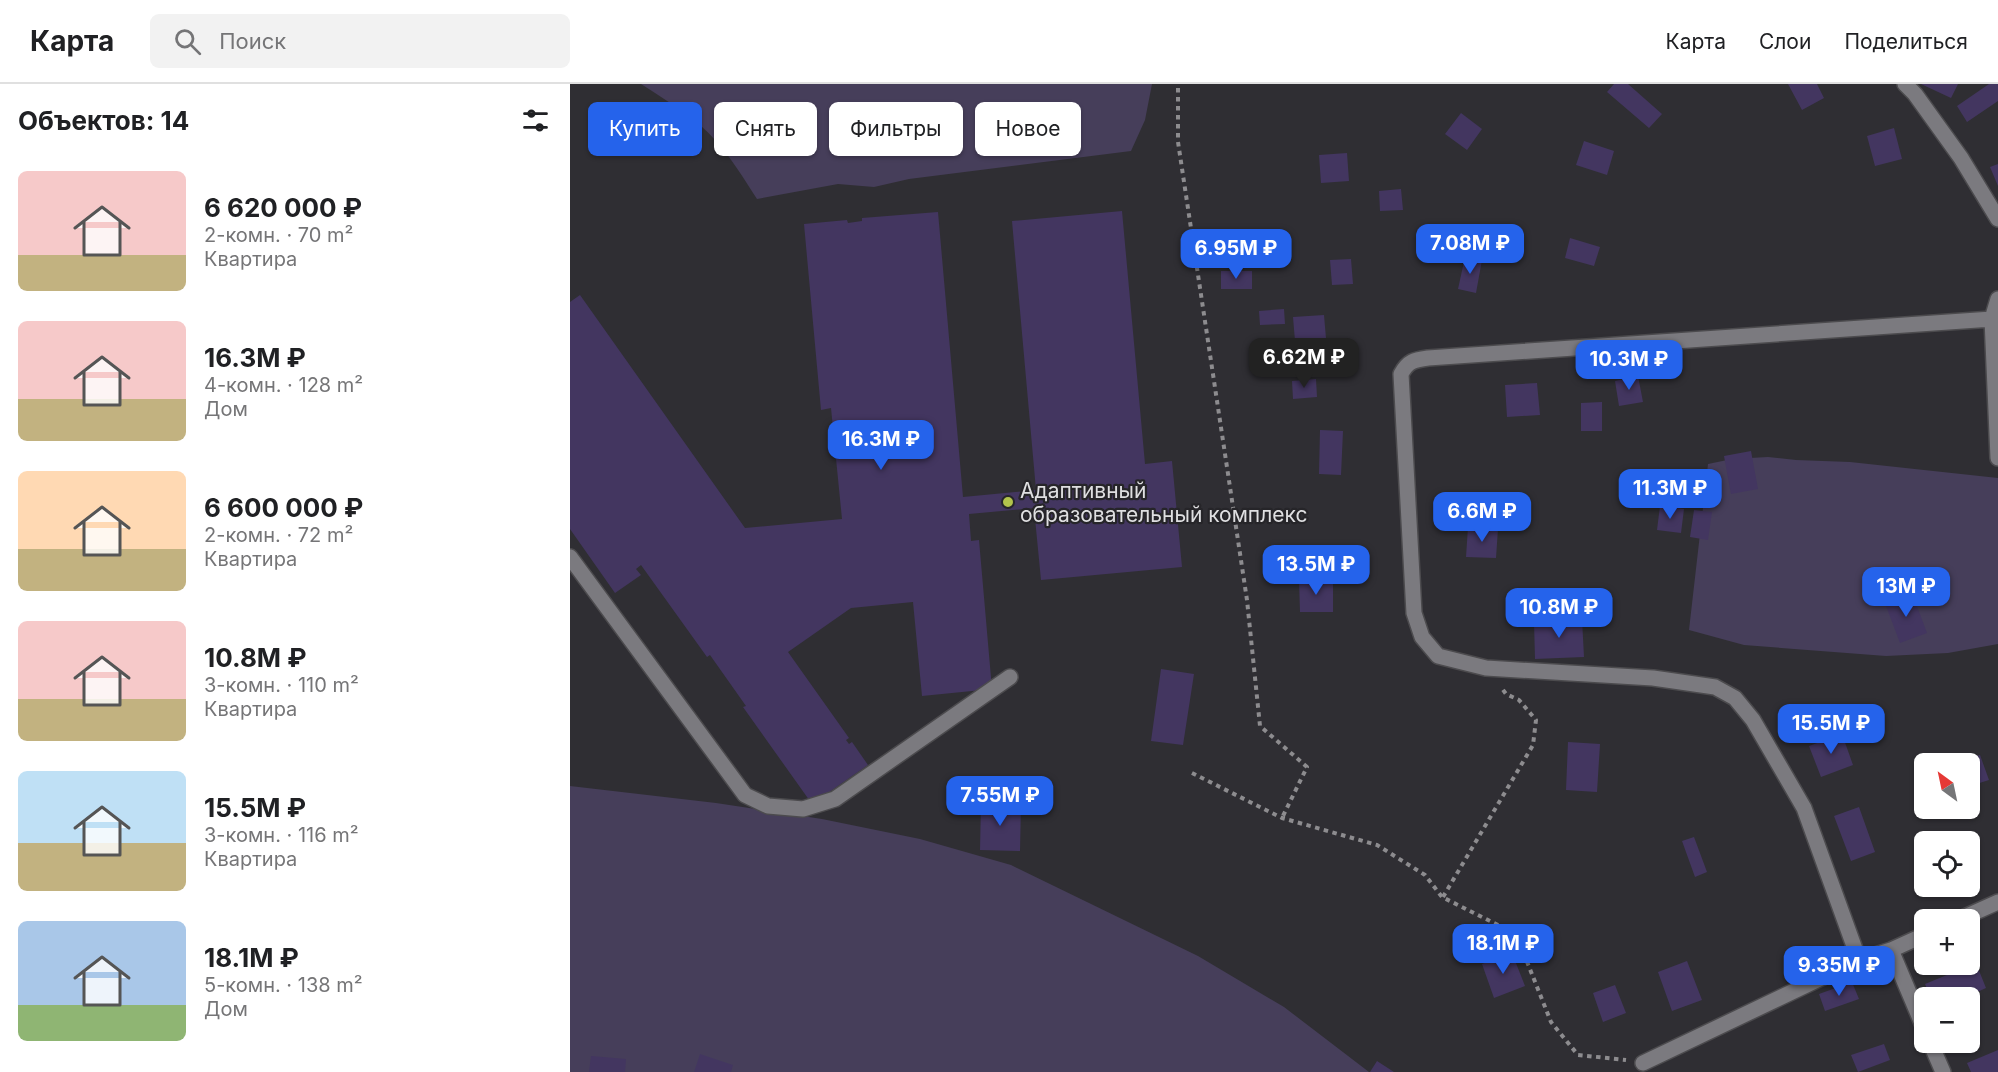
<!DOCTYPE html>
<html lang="ru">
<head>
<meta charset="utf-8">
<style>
  body { margin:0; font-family:Inter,sans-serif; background:#f2f2f2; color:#202124; height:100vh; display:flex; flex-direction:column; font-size:22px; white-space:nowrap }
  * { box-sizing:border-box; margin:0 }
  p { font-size:20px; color:#757577 }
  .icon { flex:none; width:33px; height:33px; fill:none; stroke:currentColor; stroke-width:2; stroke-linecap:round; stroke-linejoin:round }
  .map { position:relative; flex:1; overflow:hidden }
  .side { display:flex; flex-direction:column; background:#fff; width:570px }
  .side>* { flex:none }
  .hud { position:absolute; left:18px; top:18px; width:570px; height:54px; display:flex; gap:12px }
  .needle { width:39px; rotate:327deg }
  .buttons { position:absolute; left:1344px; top:669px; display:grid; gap:12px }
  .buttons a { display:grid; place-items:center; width:66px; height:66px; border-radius:9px; background:#fff; box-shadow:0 2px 4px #0004; font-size:30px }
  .price { position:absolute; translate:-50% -51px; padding:0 14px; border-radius:12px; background:#2563eb; color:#fff; font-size:20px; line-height:39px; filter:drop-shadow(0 2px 3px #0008) }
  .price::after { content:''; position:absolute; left:50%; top:36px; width:18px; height:14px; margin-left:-9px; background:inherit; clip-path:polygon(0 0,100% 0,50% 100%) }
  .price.active { background:#222; color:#fff }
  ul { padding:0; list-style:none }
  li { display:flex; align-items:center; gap:18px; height:150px; padding:0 18px }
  li span { display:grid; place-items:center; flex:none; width:168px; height:120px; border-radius:9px; color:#555 }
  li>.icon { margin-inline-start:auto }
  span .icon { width:72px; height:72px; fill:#fffc; stroke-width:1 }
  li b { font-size:26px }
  h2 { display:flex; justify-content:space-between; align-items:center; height:72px; padding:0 18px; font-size:26px }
  .tag { padding:0 21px; border-radius:9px; background:#fff; box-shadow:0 2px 4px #0004; font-size:21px; line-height:54px }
  .tag.active { background:#2563eb; color:#fff }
  header { display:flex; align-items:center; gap:36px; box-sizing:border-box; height:84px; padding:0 30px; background:#fff; border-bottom:2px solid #e0e0e0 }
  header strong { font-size:28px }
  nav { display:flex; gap:33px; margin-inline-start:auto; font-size:21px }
  .search { width:420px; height:54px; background:#f2f2f2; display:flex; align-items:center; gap:15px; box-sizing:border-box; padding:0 21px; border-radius:9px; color:#757577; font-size:22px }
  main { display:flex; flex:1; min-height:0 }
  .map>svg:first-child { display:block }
  .green { fill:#463e5a }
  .building { fill:#433660 }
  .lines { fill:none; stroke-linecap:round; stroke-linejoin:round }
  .minor-casing { stroke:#4c4b4e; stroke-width:18 }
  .path { stroke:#8d8c8f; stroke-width:4; stroke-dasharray:4.5 4.5; stroke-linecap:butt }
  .minor { stroke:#7b7a7f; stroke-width:15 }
  .poi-dot { fill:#b2c34c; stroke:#262529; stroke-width:2 }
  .labels { text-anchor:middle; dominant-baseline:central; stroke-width:4.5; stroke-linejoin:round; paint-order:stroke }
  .poi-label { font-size:21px; fill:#dfdfe1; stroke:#262529; text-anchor:start }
</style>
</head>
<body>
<header>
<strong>Карта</strong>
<div class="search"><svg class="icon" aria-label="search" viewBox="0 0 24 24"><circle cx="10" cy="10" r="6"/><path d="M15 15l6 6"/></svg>Поиск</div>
<nav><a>Карта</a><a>Слои</a><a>Поделиться</a></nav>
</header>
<main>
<section class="side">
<h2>Объектов: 14<svg class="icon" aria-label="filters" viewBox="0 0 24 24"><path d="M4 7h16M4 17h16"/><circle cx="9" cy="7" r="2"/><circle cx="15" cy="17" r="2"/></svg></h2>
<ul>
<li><span style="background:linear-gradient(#f6c9c9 70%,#c2b280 0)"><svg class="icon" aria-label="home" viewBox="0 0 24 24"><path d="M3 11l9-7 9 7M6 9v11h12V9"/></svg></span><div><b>6 620 000 ₽</b><p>2-комн. · 70 m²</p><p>Квартира</p></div></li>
<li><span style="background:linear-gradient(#f6c9c9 65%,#c2b280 0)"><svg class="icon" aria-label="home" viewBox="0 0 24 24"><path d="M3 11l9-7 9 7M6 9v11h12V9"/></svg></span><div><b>16.3M ₽</b><p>4-комн. · 128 m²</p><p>Дом</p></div></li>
<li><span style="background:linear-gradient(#ffd9b3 65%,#c2b280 0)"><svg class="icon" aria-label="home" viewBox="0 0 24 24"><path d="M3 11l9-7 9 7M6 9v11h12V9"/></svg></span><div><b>6 600 000 ₽</b><p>2-комн. · 72 m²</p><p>Квартира</p></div></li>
<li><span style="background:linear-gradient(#f6c9c9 65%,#c2b280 0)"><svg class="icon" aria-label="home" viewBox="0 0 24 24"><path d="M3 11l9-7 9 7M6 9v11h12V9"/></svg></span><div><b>10.8M ₽</b><p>3-комн. · 110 m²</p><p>Квартира</p></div></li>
<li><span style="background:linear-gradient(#bfe0f5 60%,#c2b280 0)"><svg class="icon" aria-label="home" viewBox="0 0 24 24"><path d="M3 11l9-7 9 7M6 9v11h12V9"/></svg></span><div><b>15.5M ₽</b><p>3-комн. · 116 m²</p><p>Квартира</p></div></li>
<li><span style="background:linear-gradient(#a9c7e8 70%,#8fb573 0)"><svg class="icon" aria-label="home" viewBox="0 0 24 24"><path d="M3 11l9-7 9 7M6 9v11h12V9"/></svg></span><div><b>18.1M ₽</b><p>5-комн. · 138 m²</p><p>Дом</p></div></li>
</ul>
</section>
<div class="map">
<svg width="1428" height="988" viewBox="0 0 1428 988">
  <rect width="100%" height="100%" fill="#2f2e33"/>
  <path class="green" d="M71 0H582L575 36 561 67 339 95 304 103 268 100 187 115C174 95 162 75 146 57 125 33 97 17 71 0Z
    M1198 373 1226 376 1280 378 1428 394V560L1378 569 1316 572 1174 561 1119 546 1138 380 1162 375Z
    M0 702 146 719 252 735 350 755 441 781 628 872 714 923 799 988H0Z"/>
  <path class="building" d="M1044 0H1058L1092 30 1079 44 1037 8Z
    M1218 0H1247L1254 14 1232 26Z
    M1351 0H1388L1381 14Z
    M1419 0H1428V17L1397 38 1387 22Z
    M891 29 912 45 897 66 875 50Z
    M1324 44 1332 75 1305 82 1297 52Z
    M1014 57 1044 67 1037 91 1006 81Z
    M777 69 779 97 751 99 749 71Z
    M1428 80V102L1420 83Z
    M831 105 833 126 810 127 809 107Z
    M552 127 575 380 602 377 612 483 471 496 464 424 399 430 401 457 409 456 422 605 352 612 343 518 281 524 218 568 279 654 276 656 279 660 282 658 298 681 242 720 173 623 176 622 140 571 137 573 71 481 66 485 71 491 45 509 0 445V218L10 211 175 444 272 435 261 324 251 326 234 140 277 136 278 139 292 137V134L368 128 393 413 466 406 442 137Z
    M677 148 678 160 660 161 659 149Z
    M1000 154 1030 163 1024 182 995 174Z
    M895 173 912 176 906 209 888 205Z
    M781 175 783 200 762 201 760 176Z
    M651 187H682V205H651Z
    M714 225 715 240 690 241 689 227Z
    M754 231 757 266 726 269 723 233Z
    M1068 292 1073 318 1049 322 1045 297Z
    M746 295 747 313 723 315 722 297Z
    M967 299 970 331 937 333 935 301Z
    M1032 318V347H1011V319Z
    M750 346 773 347 771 391 749 390Z
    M1181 367 1188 405 1161 410 1154 372Z
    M1090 422 1114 425 1111 449 1087 446Z
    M1124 426 1142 428 1138 456 1120 453Z
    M898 443 928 445 926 474 896 473Z
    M729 496H763V528H730Z
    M1342 509 1357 549 1330 559 1315 519Z
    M1012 535 1014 573 965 575 964 538Z
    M591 585 624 590 613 661 581 657Z
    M1272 650 1283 681 1251 693 1239 662Z
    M998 658 1030 660 1027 708 996 706Z
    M1410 671 1419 696 1400 702V680L1385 679Z
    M411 719 451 720 450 767 410 766Z
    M1289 723 1305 768 1281 777 1264 732Z
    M1124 753 1137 788 1125 793 1112 757Z
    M942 869 955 902 924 914 912 880Z
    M1117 877 1132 916 1102 927 1088 888Z
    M1406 879 1416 904 1394 914H1361L1355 900Z
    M1282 898 1289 915 1255 927 1249 910Z
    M1045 901 1056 929 1033 938 1023 909Z
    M1314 960 1320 976 1288 988 1281 971Z
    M1428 966V988H1401L1397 979Z
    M130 970 163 981 161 988H124Z
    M21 972 56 975 55 988H19Z
    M807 977 824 988H800Z"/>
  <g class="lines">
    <g class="minor-casing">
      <path id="minor" d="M1335 0 1345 10 1391 74 1428 135
        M1428 215 1422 235 1428 374
        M0 473 175 711 198 722 233 725 265 715 440 593
        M1388 836 1428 818
        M1321 866 1354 944
        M1289 876 1234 724 1183 636 1165 614 1145 603 1083 594 916 584 868 572 852 553 844 529 831 290C838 277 844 276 858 274L1422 235
        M1360 958 1373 988
        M1073 979 1289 876 1321 866 1354 851"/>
    </g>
    <path class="path" d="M608 4V58L677 516 690 642 737 683 712 734
      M622 689 712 734 807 761 855 791 872 813 946 850 981 938 1008 971 1056 976
      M873 813 963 661 966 636 949 616 936 610 931 603"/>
    <use href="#minor" class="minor"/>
  </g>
  <circle class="poi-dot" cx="438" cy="418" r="6"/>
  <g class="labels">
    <g class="poi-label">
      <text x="450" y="406">Адаптивный<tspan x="450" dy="24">образовательный комплекс</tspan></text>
    </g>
  </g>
</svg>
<div class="buttons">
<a><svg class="needle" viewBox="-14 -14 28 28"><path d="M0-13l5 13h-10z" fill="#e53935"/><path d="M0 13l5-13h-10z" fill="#757577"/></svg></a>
<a><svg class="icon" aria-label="locate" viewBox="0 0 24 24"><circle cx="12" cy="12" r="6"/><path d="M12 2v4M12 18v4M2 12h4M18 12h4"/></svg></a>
<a>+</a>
<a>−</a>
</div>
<b class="price" style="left:900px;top:191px">7.08M ₽</b>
<b class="price" style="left:666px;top:196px">6.95M ₽</b>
<b class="price active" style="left:734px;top:305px">6.62M ₽</b>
<b class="price" style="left:1059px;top:307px">10.3M ₽</b>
<b class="price" style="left:311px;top:387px">16.3M ₽</b>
<b class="price" style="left:1100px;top:436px">11.3M ₽</b>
<b class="price" style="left:912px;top:459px">6.6M ₽</b>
<b class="price" style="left:746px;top:512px">13.5M ₽</b>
<b class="price" style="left:1336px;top:534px">13M ₽</b>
<b class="price" style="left:989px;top:555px">10.8M ₽</b>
<b class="price" style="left:1261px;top:671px">15.5M ₽</b>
<b class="price" style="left:430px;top:743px">7.55M ₽</b>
<b class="price" style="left:933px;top:891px">18.1M ₽</b>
<b class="price" style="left:1269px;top:913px">9.35M ₽</b>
<div class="hud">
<a class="tag active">Купить</a>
<a class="tag">Снять</a>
<a class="tag">Фильтры</a>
<a class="tag">Новое</a>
</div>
</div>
</main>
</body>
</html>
